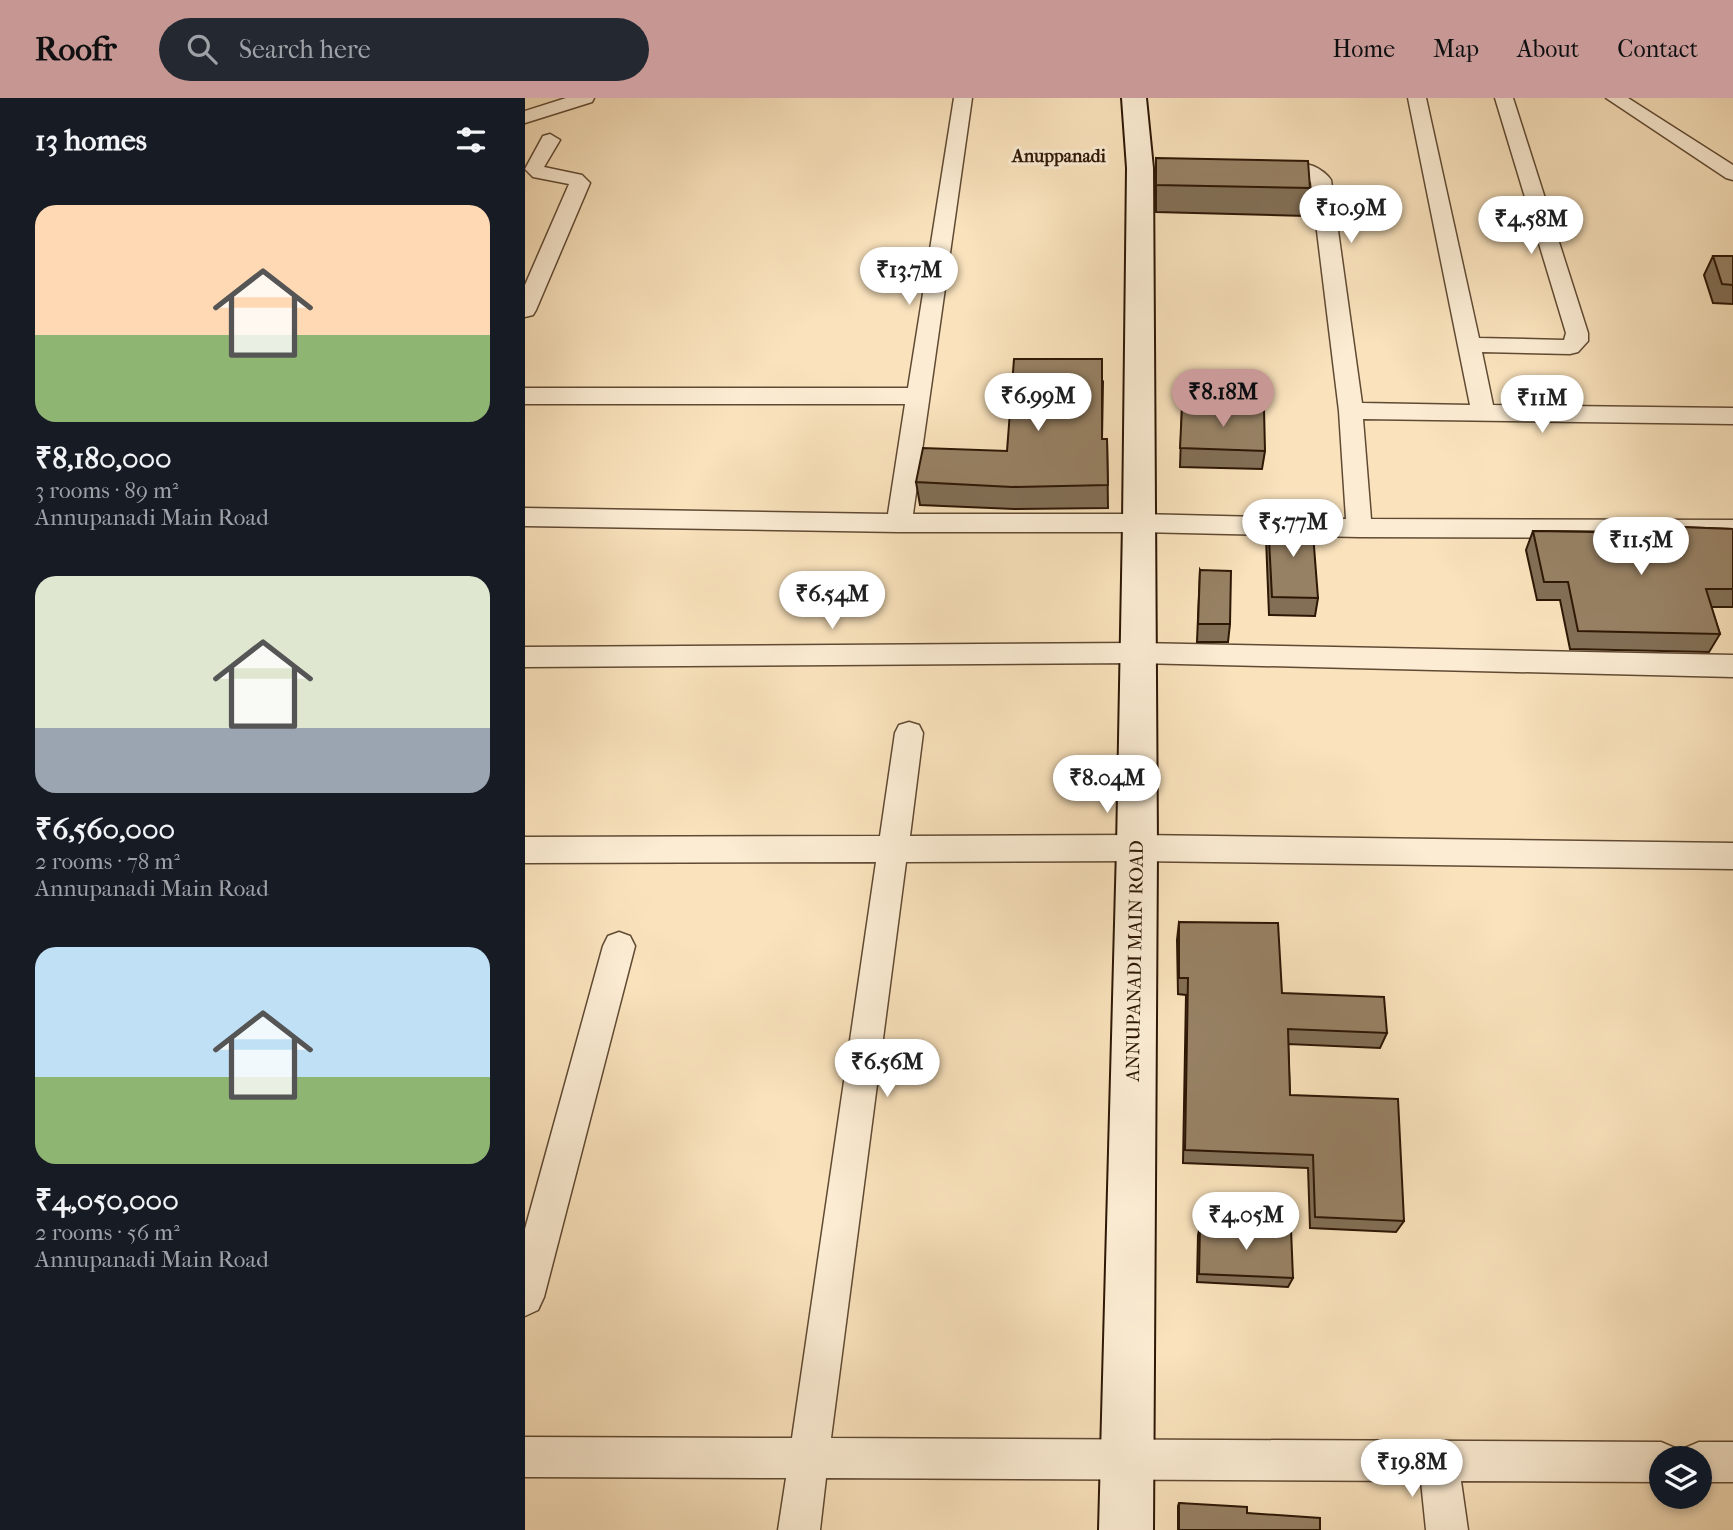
<!DOCTYPE html>
<html lang="en">
<head>
<meta charset="utf-8">
<style>
  body { margin:0; font-family:"IM FELL French Canon",serif; background:#242831; color:#f1f3f6; height:100vh; display:flex; flex-direction:column; font-size:26px; white-space:nowrap }
  * { box-sizing:border-box; margin:0 }
  p { font-size:23px; color:#9ea1a6 }
  .icon { flex:none; width:38px; height:38px; fill:none; stroke:currentColor; stroke-width:2; stroke-linecap:round; stroke-linejoin:round }
  .map { position:relative; flex:1; overflow:hidden }
  .panel { display:flex; flex-direction:column; background:#171b24; width:525px }
  .panel>* { flex:none }
  .fabs { position:absolute; left:1124px; top:1348px; display:grid; gap:14px }
  .fabs a { display:grid; place-items:center; width:63px; height:63px; border-radius:50%; background:#171b24; box-shadow:0 4px 10px #0003; font-size:35px }
  .price { position:absolute; translate:-50% -60px; padding:0 16px; border-radius:24px; background:#fff; color:#222; font-size:23px; line-height:46px; filter:drop-shadow(0 2px 4px #0008) }
  .price::after { content:''; position:absolute; left:50%; top:42px; width:21px; height:16px; margin-left:-10px; background:inherit; clip-path:polygon(0 0,100% 0,50% 100%) }
  .price.active { background:#c59692; color:#111 }
  ul { padding:0; list-style:none }
  li { display:grid; align-content:center; gap:14px; height:371px; padding:0 35px }
  li span { display:grid; place-items:center; height:217px; border-radius:21px; color:#555 }
  li>.icon { margin-inline-start:auto }
  span .icon { width:126px; height:126px; fill:#fffc; stroke-width:1 }
  li b { font-size:30px }
  h2 { display:flex; justify-content:space-between; align-items:center; height:84px; padding:0 35px; font-size:30px }
  header { display:flex; align-items:center; gap:42px; box-sizing:border-box; height:98px; padding:0 35px; background:#c59692; color:#111 }
  header strong { font-size:33px }
  nav { display:flex; gap:38px; margin-inline-start:auto; font-size:24px }
  .search { width:490px; height:63px; background:#242831; display:flex; align-items:center; gap:18px; box-sizing:border-box; padding:0 24px; border-radius:38px; color:#9ea1a6; font-size:26px }
  main { display:flex; flex:1; min-height:0 }
  .map>svg:first-child { display:block }
  .lines { fill:none; stroke-linecap:round; stroke-linejoin:round }
  .street-casing { stroke:#604a33; stroke-width:3 }
  .secondary-casing { stroke:#2d1705; stroke-width:4 }
  .street { fill:#fbecd3; fill-rule:evenodd }
  .secondary { fill:#fbecd3; fill-rule:evenodd }
  .wall { fill:#826f56; stroke:#2d1705; stroke-width:2 }
  .building { fill:#978164; stroke:#2d1705; stroke-width:2 }
  .labels { text-anchor:middle; dominant-baseline:central; stroke-width:6; stroke-linejoin:round; paint-order:stroke }
  .far-neighbourhood-label { font-size:18px; font-weight:bold; fill:#2d1705; stroke:#fbecd3 }
  .street-label { font-size:19px; fill:#2d1705; stroke:#fbecd3 }
</style>
</head>
<body>
<header>
<strong>Roofr</strong>
<div class="search"><svg class="icon" aria-label="search" viewBox="0 0 24 24"><circle cx="10" cy="10" r="6"/><path d="M15 15l6 6"/></svg>Search here</div>
<nav><a>Home</a><a>Map</a><a>About</a><a>Contact</a></nav>
</header>
<main>
<section class="panel">
<h2>13 homes<svg class="icon" aria-label="filters" viewBox="0 0 24 24"><path d="M4 7h16M4 17h16"/><circle cx="9" cy="7" r="2"/><circle cx="15" cy="17" r="2"/></svg></h2>
<ul>
<li><span style="background:linear-gradient(#ffd9b3 60%,#8fb573 0)"><svg class="icon" aria-label="home" viewBox="0 0 24 24"><path d="M3 11l9-7 9 7M6 9v11h12V9"/></svg></span><div><b>₹8,180,000</b><p>3 rooms · 89 m²</p><p>Annupanadi Main Road</p></div></li>
<li><span style="background:linear-gradient(#dfe7d0 70%,#9aa5b1 0)"><svg class="icon" aria-label="home" viewBox="0 0 24 24"><path d="M3 11l9-7 9 7M6 9v11h12V9"/></svg></span><div><b>₹6,560,000</b><p>2 rooms · 78 m²</p><p>Annupanadi Main Road</p></div></li>
<li><span style="background:linear-gradient(#bfe0f5 60%,#8fb573 0)"><svg class="icon" aria-label="home" viewBox="0 0 24 24"><path d="M3 11l9-7 9 7M6 9v11h12V9"/></svg></span><div><b>₹4,050,000</b><p>2 rooms · 56 m²</p><p>Annupanadi Main Road</p></div></li>
</ul>
</section>
<div class="map">
<svg width="1208" height="1432" viewBox="0 0 1208 1432">
  <rect width="100%" height="100%" fill="#f9e2bc"/>
  <filter id="stains"><feTurbulence type="fractalNoise" baseFrequency=".00286" numOctaves="4"/><feColorMatrix values="0 0 0 0 .2 0 0 0 0 .09 0 0 0 0 .02 0 0 0 .5 -.17"/></filter>
  <radialGradient id="worn" r=".72"><stop offset=".6" stop-color="#630" stop-opacity="0"/><stop offset="1" stop-color="#630" stop-opacity=".3"/></radialGradient>
  <g class="lines">
    <g class="street-casing">
      <path id="street" d="M41 0H69L67 4 0 25V13Z
        M429 0H447L388 416H614L821 421 814 313 786 84C771 73 746 83 734 70 742 60 776 64 788 68 795 71 802 76 806 82L837 305 945 307 883 0H901L954 240 1039 242 1041 235 970 0H988L1063 235V243L1053 254 1045 256 957 254 968 307 1208 310V326L838 321 846 421 1208 422V440L834 439 614 434H374L0 428V410L363 416 380 306H0V290H383Z
        M1081 0H1103L1208 67V82L1201 80Z
        M25 36 35 42 19 69 57 77 65 85 11 212 8 217 0 219V187L44 86 8 79 0 71 18 38Z
        M613 545 1208 557V579L613 565 0 569V549Z
        M384 624 394 627 398 635 385 738 612 737 1208 745V771L612 763 381 764 306 1340 1136 1344 1150 1350 1154 1360H1136V1384L936 1383 943 1432H901L896 1383 301 1380 295 1432H253L261 1380 0 1379V1339L267 1340 351 764 0 765V739L355 738 370 635 374 627Z
        M94 834 105 838 110 848 19 1199 13 1212 0 1218V1131L78 848 83 838Z
        M1174 1344H1208V1384H1174V1360H1156L1160 1350Z"/>
    </g>
    <g class="secondary-casing">
      <path id="secondary" d="M597 0H621L628 70 632 750 628 1432H574L592 750 598 425 602 70Z"/>
    </g>
    <use href="#street" class="street"/>
    <use href="#secondary" class="secondary"/>
  </g>
  <path class="wall" d="M631 60 785 90 781 118 631 114Z
    M1188 158H1208V206L1188 205 1179 177Z
    M578 284 577 341H582L583 410 489 411 395 407 391 384 482 353Z
    M657 309 740 353 737 371 655 369Z
    M743 422 793 500 790 518 744 517 741 440Z
    M1129 428 1208 431V509H1186L1195 536 1184 554 1045 551 1035 502H1012L1001 452 1008 433 1126 434Z
    M675 472 705 526 703 544H672Z
    M654 824 757 895 862 935 855 950 763 946 765 997 879 1123 871 1134 785 1130 783 1070 658 1065 661 897 653 896 652 842Z
    M675 1128 768 1180 763 1189 672 1184 673 1137Z
    M654 1405 722 1415 795 1432H653V1408Z"/>
  <path class="building" d="M631 60 783 63 785 90 631 87Z
    M1188 158H1208V187L1197 186Z
    M489 261H577V341H582L583 387 487 389 391 384 398 350 482 353Z
    M657 309 739 311 740 353 655 350Z
    M743 422 787 423 793 500 747 499Z
    M1129 428 1208 431V491H1181L1195 536 1053 533 1043 484H1019L1008 433 1131 435Z
    M675 472 706 473 705 526H673Z
    M654 824 753 825 757 895 859 899 862 935 763 931 765 997 873 1001 879 1123 790 1119 788 1057 660 1052 663 880H654Z
    M675 1128 766 1131 768 1180 674 1176Z
    M654 1405 722 1409V1415L795 1420V1432H654Z"/>
  <g class="labels">
    <g class="far-neighbourhood-label">
      <text x="534" y="58">Anuppanadi</text>
    </g>
    <g class="street-label">
      <text transform="translate(610 863) rotate(-89)">ANNUPANADI MAIN ROAD</text>
    </g>
  </g>
  <rect width="100%" height="100%" filter="url(#stains)"/>
  <rect width="100%" height="100%" fill="url(#worn)"/>
</svg>
<div class="fabs">
<a><svg class="icon" aria-label="layers" viewBox="0 0 24 24"><path d="M12 4l9 5-9 5-9-5zM3 14l9 5 9-5"/></svg></a>
</div>
<b class="price" style="left:826px;top:147px">₹10.9M</b>
<b class="price" style="left:1006px;top:158px">₹4.58M</b>
<b class="price" style="left:384px;top:209px">₹13.7M</b>
<b class="price active" style="left:698px;top:331px">₹8.18M</b>
<b class="price" style="left:513px;top:335px">₹6.99M</b>
<b class="price" style="left:1017px;top:337px">₹11M</b>
<b class="price" style="left:768px;top:461px">₹5.77M</b>
<b class="price" style="left:1116px;top:479px">₹11.5M</b>
<b class="price" style="left:307px;top:533px">₹6.54M</b>
<b class="price" style="left:582px;top:717px">₹8.04M</b>
<b class="price" style="left:362px;top:1001px">₹6.56M</b>
<b class="price" style="left:721px;top:1154px">₹4.05M</b>
<b class="price" style="left:887px;top:1401px">₹19.8M</b>
</div>
</main>
</body>
</html>
